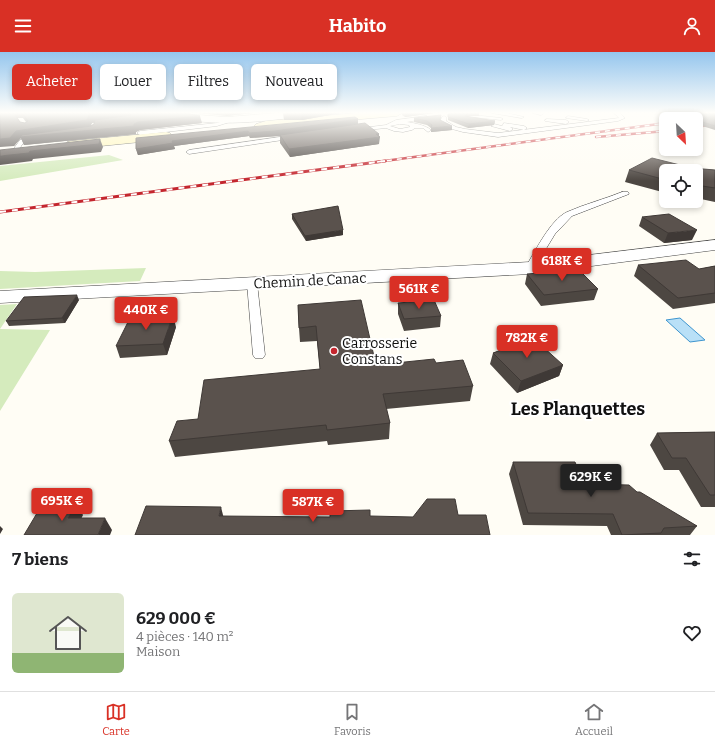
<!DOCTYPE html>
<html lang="fr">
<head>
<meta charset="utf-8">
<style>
  body { margin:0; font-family:Bitter,serif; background:#f2f2f2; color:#202124; height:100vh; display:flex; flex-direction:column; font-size:15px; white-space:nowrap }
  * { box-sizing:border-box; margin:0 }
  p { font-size:13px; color:#757577 }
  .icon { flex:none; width:22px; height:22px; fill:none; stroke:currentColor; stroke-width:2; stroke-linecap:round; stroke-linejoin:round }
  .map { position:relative; height:483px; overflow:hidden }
  .panel { display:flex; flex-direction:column; background:#fff; flex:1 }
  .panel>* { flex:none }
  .top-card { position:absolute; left:12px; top:12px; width:400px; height:36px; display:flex; gap:8px }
  .needle { width:26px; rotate:155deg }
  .fabs { position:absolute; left:659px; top:60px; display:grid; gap:8px }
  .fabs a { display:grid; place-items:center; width:44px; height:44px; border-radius:6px; background:#fff; box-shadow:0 2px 6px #0003; font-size:20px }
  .price { position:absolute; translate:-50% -34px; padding:0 9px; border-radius:4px; background:#d93025; color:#fff; font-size:13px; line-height:26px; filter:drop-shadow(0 1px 2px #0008) }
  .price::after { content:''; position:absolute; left:50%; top:24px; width:12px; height:9px; margin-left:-6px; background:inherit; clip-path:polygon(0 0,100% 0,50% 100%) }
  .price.selected { background:#222; color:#fff }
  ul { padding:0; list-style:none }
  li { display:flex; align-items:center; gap:12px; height:100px; padding:0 12px }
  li+li { border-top:1px solid #e0e0e0 }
  li span { display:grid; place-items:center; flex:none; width:112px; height:80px; border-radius:6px; color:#555 }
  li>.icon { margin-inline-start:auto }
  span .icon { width:48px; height:48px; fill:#fffc; stroke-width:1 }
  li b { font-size:17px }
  h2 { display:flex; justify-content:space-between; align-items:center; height:48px; padding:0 12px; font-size:17px }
  .tag { padding:0 14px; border-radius:6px; background:#fff; box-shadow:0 2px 6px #0003; font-size:14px; line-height:36px }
  .tag.selected { background:#d93025; color:#fff }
  header { display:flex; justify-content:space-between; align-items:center; height:52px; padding:0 12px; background:#d93025; color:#fff; font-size:18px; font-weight:700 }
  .tabs { display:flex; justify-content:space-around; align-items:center; height:56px; border-top:1px solid #e0e0e0; background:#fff; font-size:11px; color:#757577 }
  .tabs a { display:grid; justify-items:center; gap:2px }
  .tabs .selected { color:#d93025 }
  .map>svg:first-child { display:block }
  .green { fill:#d5ebbd }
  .water { fill:#b9e0f7; stroke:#3f96cf }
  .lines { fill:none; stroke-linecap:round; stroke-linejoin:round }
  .service-casing { stroke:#444; stroke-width:1 }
  .minor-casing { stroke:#444; stroke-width:1 }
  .secondary-casing { stroke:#333; stroke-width:1 }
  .service { fill:#fff; fill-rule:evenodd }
  .minor { fill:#fff; fill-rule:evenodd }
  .secondary { fill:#fff6b0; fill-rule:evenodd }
  .rail-far1-casing { stroke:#c4262e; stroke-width:2.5 }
  .rail-casing { stroke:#c4262e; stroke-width:3 }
  .rail-far1 { stroke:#fff; stroke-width:1.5; stroke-dasharray:5; stroke-linecap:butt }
  .rail { stroke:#fff; stroke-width:2; stroke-dasharray:6; stroke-linecap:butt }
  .wall { fill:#4d4742; fill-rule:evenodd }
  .shaded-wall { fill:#3f3936 }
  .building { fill:#5a524d; stroke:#3f3936 }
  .poi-dot { fill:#c4262e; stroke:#fff; stroke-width:1.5 }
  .labels { text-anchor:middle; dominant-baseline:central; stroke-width:4; stroke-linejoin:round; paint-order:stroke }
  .street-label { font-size:14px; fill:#111; stroke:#fff }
  .poi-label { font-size:14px; fill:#111; stroke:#fff; text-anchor:start }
  .near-neighbourhood-label { font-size:18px; font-weight:bold; fill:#111; stroke:#fff }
</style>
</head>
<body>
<header><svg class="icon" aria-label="menu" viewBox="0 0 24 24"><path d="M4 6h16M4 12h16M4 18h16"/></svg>Habito<svg class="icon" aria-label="person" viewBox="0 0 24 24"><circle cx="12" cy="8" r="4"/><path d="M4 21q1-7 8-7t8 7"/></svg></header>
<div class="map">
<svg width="715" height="483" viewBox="0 0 715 483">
  <rect width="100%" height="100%" fill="#fffdf5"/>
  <path class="green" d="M109 103 123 108 0 129V114Z
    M146 216 140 229 0 237V219L35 220Z
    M17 252 0 277V253Z
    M0 277 50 278 0 359Z"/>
  <path class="water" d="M680 266 705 288 690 290 666 268Z"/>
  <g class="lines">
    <g class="service-casing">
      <path id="service" d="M492 61H507L524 65 522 66Z
        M533 61H543V62L541 63Z
        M614 61H620L625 66 618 69 498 85 463 80 452 77 440 70 442 65 444 64 446 65V69L456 75 465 77 498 81 619 66Z
        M464 62 501 66 503 67 501 68 462 64Z
        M427 64 429 66 407 70C414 71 425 73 431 78L428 80 423 76H415L412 78 403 80 394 79 386 76 357 79 354 77 386 73 396 68ZM400 72 409 73 410 75 400 77 390 74Z
        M568 64 587 67 589 68 587 69 566 66Z
        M234 66 236 68 217 74 140 83 137 81 140 79 217 71Z
        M547 67 566 68 569 70 566 72 545 69V68Z
        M504 71 524 74 527 76 524 78 510 75 513 77 510 79 491 74 494 72 502 74Z
        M294 83 297 85 296 86 189 102 186 100 189 98Z
        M35 84 37 85V87L24 90 17 100 12 99 20 88Z
        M622 140H628L629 142 572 164 555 182 533 218H527L525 216C535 200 550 168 567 160 585 152 605 147 622 140Z
        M252 228 257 231 265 303 263 306H255L253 303 247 231Z"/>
    </g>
    <g class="minor-casing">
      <path id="minor" d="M172 61 226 65 277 61H314L309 64C264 69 218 76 173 65Z
        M715 188V198L530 222 0 251V239L530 210Z"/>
    </g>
    <g class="secondary-casing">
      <path id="secondary" d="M356 61H402L397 64 267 75 260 77 256 76 254 74 256 72 266 69Z
        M166 80 170 81 172 84 170 87 71 97 67 96 65 93 67 90 71 89Z"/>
    </g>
    <use href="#service" class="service"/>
    <use href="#minor" class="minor"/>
    <use href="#secondary" class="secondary"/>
    <g class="rail-far1-casing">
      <path id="rail-far1" d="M696 75 715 72
        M596 85 666 79
        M377 110 666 71"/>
    </g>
    <g class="rail-casing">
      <path id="rail" d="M0 160 385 109"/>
    </g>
    <use href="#rail-far1" class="rail-far1"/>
    <use href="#rail" class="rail"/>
  </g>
  <path class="wall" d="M0 61H184L202 71 140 78 136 80V82L24 93 21 86 20 87 14 94ZM17 66H23L26 70 25 71 20 70ZM95 70 94 72 90 74 92 71Z
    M197 61H253L226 64Z
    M283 61H341L302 68H284Z
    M402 61H434L405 65 402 63Z
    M454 61H479V64H468L467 65 495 69 494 73 468 76 448 68V62Z
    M663 61H715V78L696 72V67H680Z
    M414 66 440 68 452 78 431 80V76L427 73 414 70Z
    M358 72 379 84V92L290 105 280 91V84L250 86 249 84 174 94 175 97 138 103 136 97V86Z
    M692 116 715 118V150L696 146V119H666V141L625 130 629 118Z
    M292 162 343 183 306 189 292 167Z
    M642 165 692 188 664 191 639 174Z
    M638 213 699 217 715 214V251L673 257 634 224Z
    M527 222 598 237 594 248 541 254 525 232Z
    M79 248 65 271 9 274 6 269Z
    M398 251 441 264 440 275 404 279 398 262Z
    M298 253 376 313 436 311 473 334 470 349 386 357 390 371 389 387 328 393 327 389 175 405 169 389 198 367 320 317 317 289 300 290 299 276Z
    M176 275 167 303 120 306 116 294Z
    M513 290 563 313 559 324 517 341 490 312 493 301 512 294Z
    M715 380V455H701L679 418H664L650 393 657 381Z
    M513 410 584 432 637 440 697 474 690 483H611L607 474 523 473 509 422Z"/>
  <path class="shaded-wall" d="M104 61H129L130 66 92 71 90 76 134 72 138 70 200 64 202 71 140 78 136 80V82L24 93 21 86 20 87 14 94 0 95V87L16 79 89 63Z
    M226 61H253L226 64Z
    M301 61H341L302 68Z
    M405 61H434L405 65Z
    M358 67V72L276 84 250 86 249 81Z
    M495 69 494 73 468 76 469 72Z
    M452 74V78L431 80V76Z
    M248 79 249 84 174 94 175 97 138 103 136 97 172 89Z
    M376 82H379V85H380L379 92 290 105 289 97Z
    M100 87 103 95 101 100 33 107 32 109 0 113V104Z
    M343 178V183L306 189 305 184Z
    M697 178 692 188 664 191 668 181Z
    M77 243 79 248 65 271 62 266Z
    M173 263 176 275 167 303 163 292Z
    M563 313 559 324 517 341 521 329Z
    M76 451 83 463 76 478 68 466Z
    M221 455 224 467 219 464Z
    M105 466 112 478 110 483H98Z
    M0 474 3 477 0 482Z"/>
  <path class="building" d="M0 61H14L20 70 25 71 28 69 22 61H104L89 63 87 68 16 79 10 86 0 87Z
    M131 61H184L200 64 138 70 134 72V74L20 85 22 83 91 74 94 72 95 68 131 63Z
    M454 61H468L465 64 495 69 469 72 448 65V62Z
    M674 61H715V74L696 68V67H693Z
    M441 63 440 68 452 74 431 76 432 73 427 69 414 66Z
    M355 65 358 67 275 79 249 81 248 79 172 89 173 91 136 97V86Z
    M365 71 379 82H376L380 85 289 97 280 83Z
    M100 87 99 92 30 99 29 101 0 104V98Z
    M652 106 692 116 715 118V136L696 133V119H666V128L629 118Z
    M338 154 343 178 305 184 292 162Z
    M669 162 697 178 668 181 642 165Z
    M686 208 699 217 715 214V241L678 246 638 213Z
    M570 215 578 217 598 237 544 243 527 222 564 219Z
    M77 243 62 266 6 269 24 245Z
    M361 248 376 313 434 307 436 311 463 308 473 334 383 342 390 371 327 378 326 373 169 389 177 369 198 367 204 328 320 317 316 274 299 276 298 253Z
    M434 248 441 264 404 267 398 251Z
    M173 263 163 292 116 294 130 266Z
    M531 284 563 313 521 329 493 301 515 293 513 290Z
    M715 380V443H710L686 406H672L657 381Z
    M513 410H575L584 432 629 433 637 440H640L697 474 664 476 661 481 622 483 613 462 528 461Z
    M427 447H455L458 463H486L490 483H135L146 454 221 455 219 464 330 465V459L370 458V464L413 465Z
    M43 451H76L68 466H105L98 483H24Z"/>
  <linearGradient id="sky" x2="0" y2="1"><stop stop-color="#95c6ee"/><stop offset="0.47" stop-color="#fffefa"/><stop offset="1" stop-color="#fffefa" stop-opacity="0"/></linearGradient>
  <rect width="715" height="129" fill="url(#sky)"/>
  <circle class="poi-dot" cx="334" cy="299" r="4"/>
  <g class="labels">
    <g class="street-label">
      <text transform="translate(310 229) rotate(-3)">Chemin de Canac</text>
    </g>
    <g class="poi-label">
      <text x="342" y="291">Carrosserie<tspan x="342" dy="16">Constans</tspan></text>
    </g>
    <g class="near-neighbourhood-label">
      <text x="578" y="357">Les Planquettes</text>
    </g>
  </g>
</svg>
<div class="fabs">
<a><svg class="needle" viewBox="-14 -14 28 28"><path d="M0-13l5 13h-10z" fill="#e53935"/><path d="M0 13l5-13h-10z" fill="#757577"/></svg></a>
<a><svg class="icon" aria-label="locate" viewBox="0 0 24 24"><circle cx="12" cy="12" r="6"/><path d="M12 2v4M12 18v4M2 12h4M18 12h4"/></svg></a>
</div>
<b class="price" style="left:562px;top:230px">618K €</b>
<b class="price" style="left:419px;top:258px">561K €</b>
<b class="price" style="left:146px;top:279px">440K €</b>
<b class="price" style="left:527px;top:307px">782K €</b>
<b class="price selected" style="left:591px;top:446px">629K €</b>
<b class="price" style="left:62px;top:470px">695K €</b>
<b class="price" style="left:313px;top:471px">587K €</b>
<div class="top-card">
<a class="tag selected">Acheter</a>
<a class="tag">Louer</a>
<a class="tag">Filtres</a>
<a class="tag">Nouveau</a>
</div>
</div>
<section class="panel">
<h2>7 biens<svg class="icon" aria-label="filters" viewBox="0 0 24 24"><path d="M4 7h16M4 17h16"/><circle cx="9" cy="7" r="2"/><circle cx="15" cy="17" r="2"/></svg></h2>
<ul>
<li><span style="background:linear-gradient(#dfe7d0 75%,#8fb573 0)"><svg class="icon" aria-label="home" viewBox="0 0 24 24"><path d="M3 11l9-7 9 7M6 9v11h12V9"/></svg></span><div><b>629 000 €</b><p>4 pièces · 140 m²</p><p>Maison</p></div><svg class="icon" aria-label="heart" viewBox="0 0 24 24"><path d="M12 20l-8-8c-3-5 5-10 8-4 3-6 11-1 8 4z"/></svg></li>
</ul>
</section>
<nav class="tabs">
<a class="selected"><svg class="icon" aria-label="map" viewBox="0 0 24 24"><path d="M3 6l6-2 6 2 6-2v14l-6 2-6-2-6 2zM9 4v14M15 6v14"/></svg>Carte</a>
<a><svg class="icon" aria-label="saved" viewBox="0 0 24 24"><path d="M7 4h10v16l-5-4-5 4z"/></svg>Favoris</a>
<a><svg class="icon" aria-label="home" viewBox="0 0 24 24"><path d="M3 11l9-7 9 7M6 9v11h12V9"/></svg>Accueil</a>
</nav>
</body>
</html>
